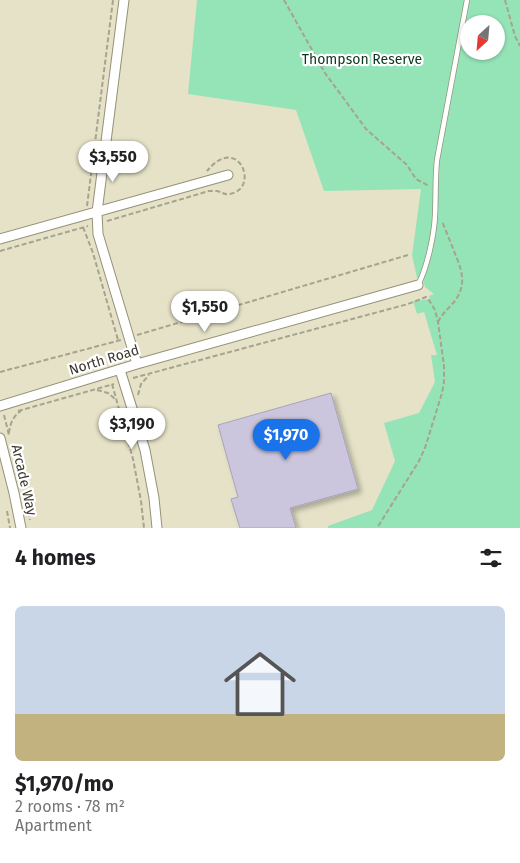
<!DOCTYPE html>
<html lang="en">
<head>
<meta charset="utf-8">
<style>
  body { margin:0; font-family:"Fira Sans",sans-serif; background:#f6f6f6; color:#202124; height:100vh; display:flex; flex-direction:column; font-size:19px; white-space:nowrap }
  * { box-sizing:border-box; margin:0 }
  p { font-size:16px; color:#757577 }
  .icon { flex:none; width:28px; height:28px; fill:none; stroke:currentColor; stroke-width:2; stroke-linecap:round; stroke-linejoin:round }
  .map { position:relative; height:528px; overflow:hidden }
  .sheet { display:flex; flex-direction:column; background:#fff; flex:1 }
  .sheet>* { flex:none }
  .needle { width:32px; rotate:206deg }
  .fabs { position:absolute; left:460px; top:15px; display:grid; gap:10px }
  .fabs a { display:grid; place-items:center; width:45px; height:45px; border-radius:50%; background:#fff; box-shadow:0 1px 4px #0004; font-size:25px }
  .price { position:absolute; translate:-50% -42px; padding:0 11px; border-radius:18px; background:#fff; color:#222; font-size:16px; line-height:32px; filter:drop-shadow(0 1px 2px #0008) }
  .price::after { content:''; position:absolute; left:50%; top:30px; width:15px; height:11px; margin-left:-8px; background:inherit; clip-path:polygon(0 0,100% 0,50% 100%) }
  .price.on { background:#1a73e8; color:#fff }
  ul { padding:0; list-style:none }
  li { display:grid; align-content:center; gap:10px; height:265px; padding:0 15px }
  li+li { border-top:1px solid #e0e0e0 }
  li span { display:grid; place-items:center; height:155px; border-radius:8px; color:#555 }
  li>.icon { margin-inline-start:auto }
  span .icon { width:90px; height:90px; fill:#fffc; stroke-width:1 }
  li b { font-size:21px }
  h2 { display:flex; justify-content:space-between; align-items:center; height:60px; padding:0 15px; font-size:21px }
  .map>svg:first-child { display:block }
  .green { fill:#95e4b8; fill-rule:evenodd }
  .building { fill:#cbc6de; stroke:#a8a3bb; filter:url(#shadow) }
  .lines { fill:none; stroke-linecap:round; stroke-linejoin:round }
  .lane-casing { stroke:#959179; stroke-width:6 }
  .street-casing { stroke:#959179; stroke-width:11 }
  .path { stroke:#a6a38f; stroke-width:2; stroke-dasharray:5 2.5; stroke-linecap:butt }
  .lane { stroke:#fff; stroke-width:4.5 }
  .street { stroke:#fff; stroke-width:9 }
  .labels { text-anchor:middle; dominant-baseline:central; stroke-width:4.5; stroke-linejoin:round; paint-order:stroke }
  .park-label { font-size:14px; fill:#0c3622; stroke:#fff }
  .street-label { font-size:14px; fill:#3b392f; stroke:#fff }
</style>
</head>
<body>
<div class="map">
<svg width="520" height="528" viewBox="0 0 520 528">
  <defs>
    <filter id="shadow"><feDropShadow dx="3.5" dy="3.5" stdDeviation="2.5" flood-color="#0004"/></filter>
  </defs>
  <rect width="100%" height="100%" fill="#e6e2c8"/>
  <path class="green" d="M197 0H520V528H328V526L372 510 395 461 384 423 419 413 435 382 431 355H437L424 312 417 314 413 301 430 299 429 296 434 294 425 287 423 280 417 278 412 255 421 189 324 191 296 110 188 94ZM469 24H496V51H469Z"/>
  <path class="building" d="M331 393 358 489 290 508 296 528H240L231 499 238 497 218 425Z"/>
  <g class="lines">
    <g class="lane-casing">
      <path id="lane" d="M418 285C427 268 434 236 435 216 436 197 435 179 437 160L467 0"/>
    </g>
    <g class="street-casing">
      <path id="street" d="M124 0 97 212 98 234 137 364
        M0 239 228 175
        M120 370 145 450 154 498 157 528
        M0 406 137 364 418 285
        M0 438 14 493 21 528"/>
    </g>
    <path class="path" d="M284 0 325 73 366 129 407 165 416 179 429 186
      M505 0 515 36 520 46
      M87 206 113 0
      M107 221 209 191C212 191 215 191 217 191 222 192 224 195 229 194 261 190 239 132 207 171
      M83 227 93 253 118 340
      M0 251 88 226
      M438 322C443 311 454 305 459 294 467 277 458 262 452 246 449 238 445 229 442 221
      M137 335 408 255
      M0 372 121 340
      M133 378 408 304 426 297 429 300 435 310 438 322 444 366V382L442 393 425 448 419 461 377 528
      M112 384 133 459 141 501 144 528
      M97 390 108 393 115 399
      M138 395 141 384 149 375
      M18 411 114 384
      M4 415 9 435
      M9 433C10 424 13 416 21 411
      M25 497 30 520
      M7 511 10 528"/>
    <use href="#lane" class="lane"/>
    <use href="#street" class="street"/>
  </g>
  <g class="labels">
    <g class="park-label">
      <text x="362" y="59">Thompson Reserve</text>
    </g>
    <g class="street-label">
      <text transform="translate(104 360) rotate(-17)">North Road</text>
      <text transform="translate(24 480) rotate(77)">Arcade Way</text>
    </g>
  </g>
</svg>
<div class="fabs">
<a><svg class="needle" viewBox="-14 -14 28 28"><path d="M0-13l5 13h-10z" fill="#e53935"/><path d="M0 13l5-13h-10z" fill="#757577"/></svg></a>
</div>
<b class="price" style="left:113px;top:183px">$3,550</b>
<b class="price" style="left:205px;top:333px">$1,550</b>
<b class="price" style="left:132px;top:450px">$3,190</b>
<b class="price on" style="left:286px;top:461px">$1,970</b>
</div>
<section class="sheet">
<h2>4 homes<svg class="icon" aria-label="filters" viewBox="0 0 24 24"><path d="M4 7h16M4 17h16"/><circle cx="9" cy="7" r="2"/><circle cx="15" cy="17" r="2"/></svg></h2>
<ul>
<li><span style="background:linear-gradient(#c9d6e8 70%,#c2b280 0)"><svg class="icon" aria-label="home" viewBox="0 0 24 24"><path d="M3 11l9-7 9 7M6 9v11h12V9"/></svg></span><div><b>$1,970/mo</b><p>2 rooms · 78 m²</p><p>Apartment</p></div></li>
</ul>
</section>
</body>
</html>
